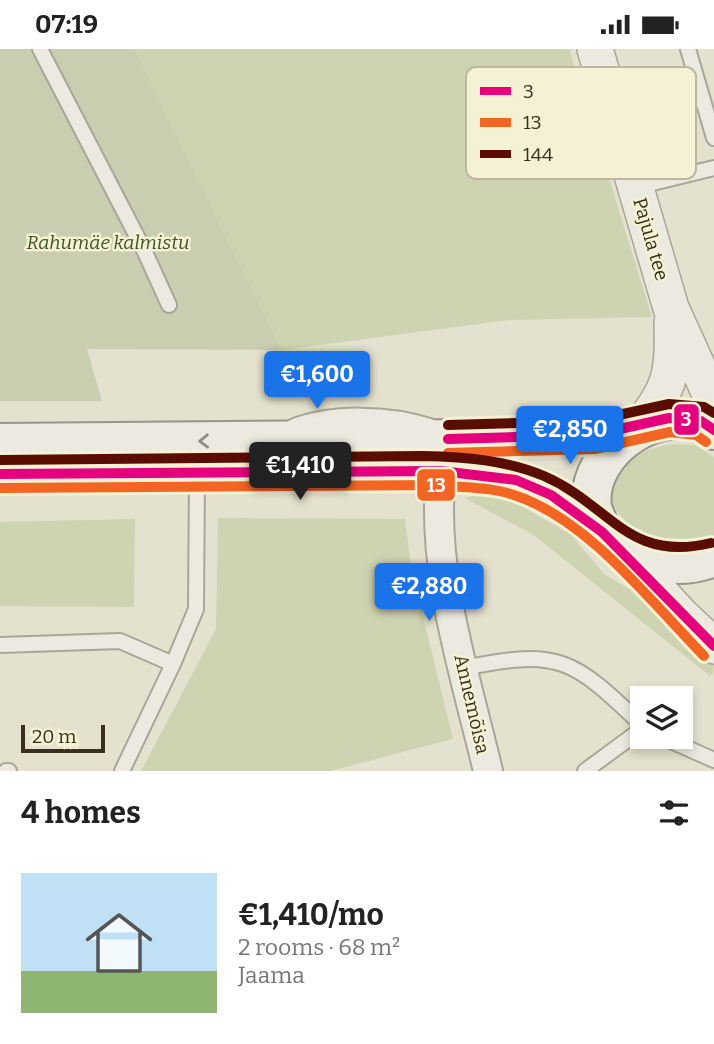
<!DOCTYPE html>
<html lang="en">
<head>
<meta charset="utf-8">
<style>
  body { margin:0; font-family:Bitter,serif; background:#f2f2f2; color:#222; height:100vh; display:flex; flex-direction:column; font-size:26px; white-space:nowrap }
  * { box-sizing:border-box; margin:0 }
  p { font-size:23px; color:#767676 }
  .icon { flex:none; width:38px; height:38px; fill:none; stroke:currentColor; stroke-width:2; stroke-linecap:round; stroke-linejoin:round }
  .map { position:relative; height:722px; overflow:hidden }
  .sheet { display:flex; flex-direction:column; background:#fff; flex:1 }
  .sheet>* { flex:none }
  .tools { position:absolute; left:630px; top:637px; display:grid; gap:14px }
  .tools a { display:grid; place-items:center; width:63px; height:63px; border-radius:0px; background:#fff; box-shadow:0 4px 10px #0003; font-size:35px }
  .scale { position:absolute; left:21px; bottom:18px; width:84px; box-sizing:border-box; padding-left:7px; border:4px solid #382f1f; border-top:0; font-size:19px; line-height:24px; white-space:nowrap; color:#382f1f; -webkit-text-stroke:5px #f4f1d5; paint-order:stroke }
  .price { position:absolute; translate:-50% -60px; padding:0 16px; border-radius:7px; background:#1a73e8; color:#fff; font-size:23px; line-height:46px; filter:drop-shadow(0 2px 4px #0008) }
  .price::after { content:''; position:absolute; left:50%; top:42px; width:21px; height:16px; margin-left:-10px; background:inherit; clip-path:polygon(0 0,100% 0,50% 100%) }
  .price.on { background:#222; color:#fff }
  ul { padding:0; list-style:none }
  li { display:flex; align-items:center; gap:21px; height:175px; padding:0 21px }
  li span { display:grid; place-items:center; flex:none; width:196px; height:140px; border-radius:0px; color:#555 }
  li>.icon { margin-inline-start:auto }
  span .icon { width:84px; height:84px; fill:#fffc; stroke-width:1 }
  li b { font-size:30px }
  h2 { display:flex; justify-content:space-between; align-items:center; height:84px; padding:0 21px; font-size:30px }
  .status { display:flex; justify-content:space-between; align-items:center; height:49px; padding:0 35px; background:#fff; direction:ltr }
  .status svg { height:19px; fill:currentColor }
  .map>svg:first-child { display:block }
  .green { fill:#ced4b1 }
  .cemetery { fill:#caceb1 }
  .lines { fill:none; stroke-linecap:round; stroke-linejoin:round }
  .service-casing { stroke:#a9a697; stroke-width:18 }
  .minor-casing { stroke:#a9a697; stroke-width:32 }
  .tertiary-casing { stroke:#a9a697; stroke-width:38 }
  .secondary-casing { stroke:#999587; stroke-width:42 }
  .service { stroke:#eceae0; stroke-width:14 }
  .minor { stroke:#eceae0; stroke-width:28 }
  .tertiary { stroke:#eceae0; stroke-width:35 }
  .secondary { stroke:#eceae0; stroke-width:38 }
  .bus-1-casing { stroke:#f4f1d5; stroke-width:16 }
  .bus-2-casing { stroke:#f4f1d5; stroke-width:16 }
  .bus-3-casing { stroke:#f4f1d5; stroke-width:16 }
  .bus-1 { stroke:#e5007d; stroke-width:10 }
  .bus-2 { stroke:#f26522; stroke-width:10 }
  .bus-3 { stroke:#5a0e03; stroke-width:10 }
  .oneway { stroke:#928c80 }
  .labels { text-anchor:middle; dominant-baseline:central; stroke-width:5; stroke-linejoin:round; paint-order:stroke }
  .street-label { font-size:19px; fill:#382f1f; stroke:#f4f1d5 }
  .park-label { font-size:19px; font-style:italic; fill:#405327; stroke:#f4f1d5 }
  .key { fill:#f4f1d5; stroke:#bcb79e; stroke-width:2 }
  .key-label { font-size:19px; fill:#382f1f }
  .line-badge { stroke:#f4f1d5; stroke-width:2.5 }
  .badge-label { font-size:19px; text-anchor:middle; font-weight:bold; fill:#fff }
</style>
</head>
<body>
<div class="status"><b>07:19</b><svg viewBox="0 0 49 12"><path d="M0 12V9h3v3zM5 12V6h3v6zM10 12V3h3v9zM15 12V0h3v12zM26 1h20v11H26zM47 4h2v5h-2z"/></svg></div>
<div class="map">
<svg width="714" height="722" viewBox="0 0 714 722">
  <rect width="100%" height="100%" fill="#e4e1ce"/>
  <path class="green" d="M134 0H569L652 268 508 271 282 301Z
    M673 395 695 396 714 408V490L688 502 639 489 611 455 609 431C627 408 643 400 673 395Z
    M486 443 508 449 571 486 604 525 646 550 689 597 714 616 713 625 710 627 535 487 465 449Z
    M218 469 405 470 411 518 453 690 330 722H141L216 580Z
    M135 470 134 558 0 557V473Z"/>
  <path class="cemetery" d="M0 0H134L282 301 87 300 102 352H0Z"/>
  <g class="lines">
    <g class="service-casing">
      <path id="service" d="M40 0 144 201 169 256
        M688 0 714 89
        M636 138 714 119
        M292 378C332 362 389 364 430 377
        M0 596 120 592 173 615 196 560 197 425
        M464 619C560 599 573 610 642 676
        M662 688 714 711
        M6 722H9
        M122 722 173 615
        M585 722 642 680"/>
    </g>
    <g class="minor-casing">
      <path id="minor" d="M441 422C430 522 465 624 488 722"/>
    </g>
    <g class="tertiary-casing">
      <path id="tertiary" d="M595 0 671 259 714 354
        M639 378C672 339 673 322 672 273
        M617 496 681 566 714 597"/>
    </g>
    <g class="secondary-casing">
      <path id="secondary" d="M0 394 471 390 593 386 639 378
        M0 425C110 424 220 423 330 423 389 422 458 416 515 431 588 450 629 541 714 508
        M602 483C599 476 594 466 592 458 584 401 665 346 714 381"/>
    </g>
    <use href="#service" class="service"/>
    <use href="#minor" class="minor"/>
    <use href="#tertiary" class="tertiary"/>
    <use href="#secondary" class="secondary"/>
    <g class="bus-1-casing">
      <path id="bus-1" d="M448 390 593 386 669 369 701 372 714 381
        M0 425 441 422 516 431 551 446 602 483 714 597"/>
    </g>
    <g class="bus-2-casing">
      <path id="bus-2" d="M448 404 595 400 670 383 696 386 706 393
        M0 439 440 436C464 439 492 438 514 446 588 470 651 553 704 607"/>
    </g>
    <g class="bus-3-casing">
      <path id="bus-3" d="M448 376 591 372 669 355 704 358 714 364
        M0 411 423 407C465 408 506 411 544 427 611 456 627 514 711 494"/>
    </g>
    <use href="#bus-1" class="bus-1"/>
    <use href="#bus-2" class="bus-2"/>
    <use href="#bus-3" class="bus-3"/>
  </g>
  <defs><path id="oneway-chevron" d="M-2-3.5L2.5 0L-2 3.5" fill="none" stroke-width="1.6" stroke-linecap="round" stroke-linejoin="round" transform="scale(1.75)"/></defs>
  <use class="oneway" href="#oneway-chevron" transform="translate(204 392) rotate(179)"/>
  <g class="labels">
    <g class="street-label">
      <text transform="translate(651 190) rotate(74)">Pajula tee</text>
      <text transform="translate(472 655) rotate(77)">Annemõisa</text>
    </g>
    <g class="park-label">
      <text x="108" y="193">Rahumäe kalmistu</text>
    </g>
  </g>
  <rect x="466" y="18" width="230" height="112" rx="10" class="key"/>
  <rect x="480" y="38" width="31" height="8" fill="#e5007d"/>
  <rect x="480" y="69" width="31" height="9" fill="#f26522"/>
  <rect x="480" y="101" width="31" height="8" fill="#5a0e03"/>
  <g class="key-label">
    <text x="523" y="49">3</text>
    <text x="523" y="80">13</text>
    <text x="523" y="112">144</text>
  </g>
  <g class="line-badge">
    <rect x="673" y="354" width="27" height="33" rx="7" fill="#e5007d"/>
    <rect x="416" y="419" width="40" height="34" rx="7" fill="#f26522"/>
  </g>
  <g class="badge-label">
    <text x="686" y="377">3</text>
    <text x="436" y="443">13</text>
  </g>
</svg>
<div class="tools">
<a><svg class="icon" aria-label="layers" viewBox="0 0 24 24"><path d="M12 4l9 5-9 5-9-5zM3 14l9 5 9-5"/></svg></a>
</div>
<div class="scale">20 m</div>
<b class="price" style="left:317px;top:362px">€1,600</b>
<b class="price" style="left:570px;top:417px">€2,850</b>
<b class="price on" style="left:300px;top:453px">€1,410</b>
<b class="price" style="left:429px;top:574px">€2,880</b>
</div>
<section class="sheet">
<h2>4 homes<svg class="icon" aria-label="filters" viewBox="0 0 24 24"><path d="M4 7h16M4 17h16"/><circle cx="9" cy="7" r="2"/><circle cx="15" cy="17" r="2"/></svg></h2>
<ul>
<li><span style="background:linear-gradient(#bfe0f5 70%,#8fb573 0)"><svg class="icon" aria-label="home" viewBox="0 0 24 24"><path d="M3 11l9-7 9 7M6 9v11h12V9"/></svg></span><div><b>€1,410/mo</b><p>2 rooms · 68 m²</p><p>Jaama</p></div></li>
</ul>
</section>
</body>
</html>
